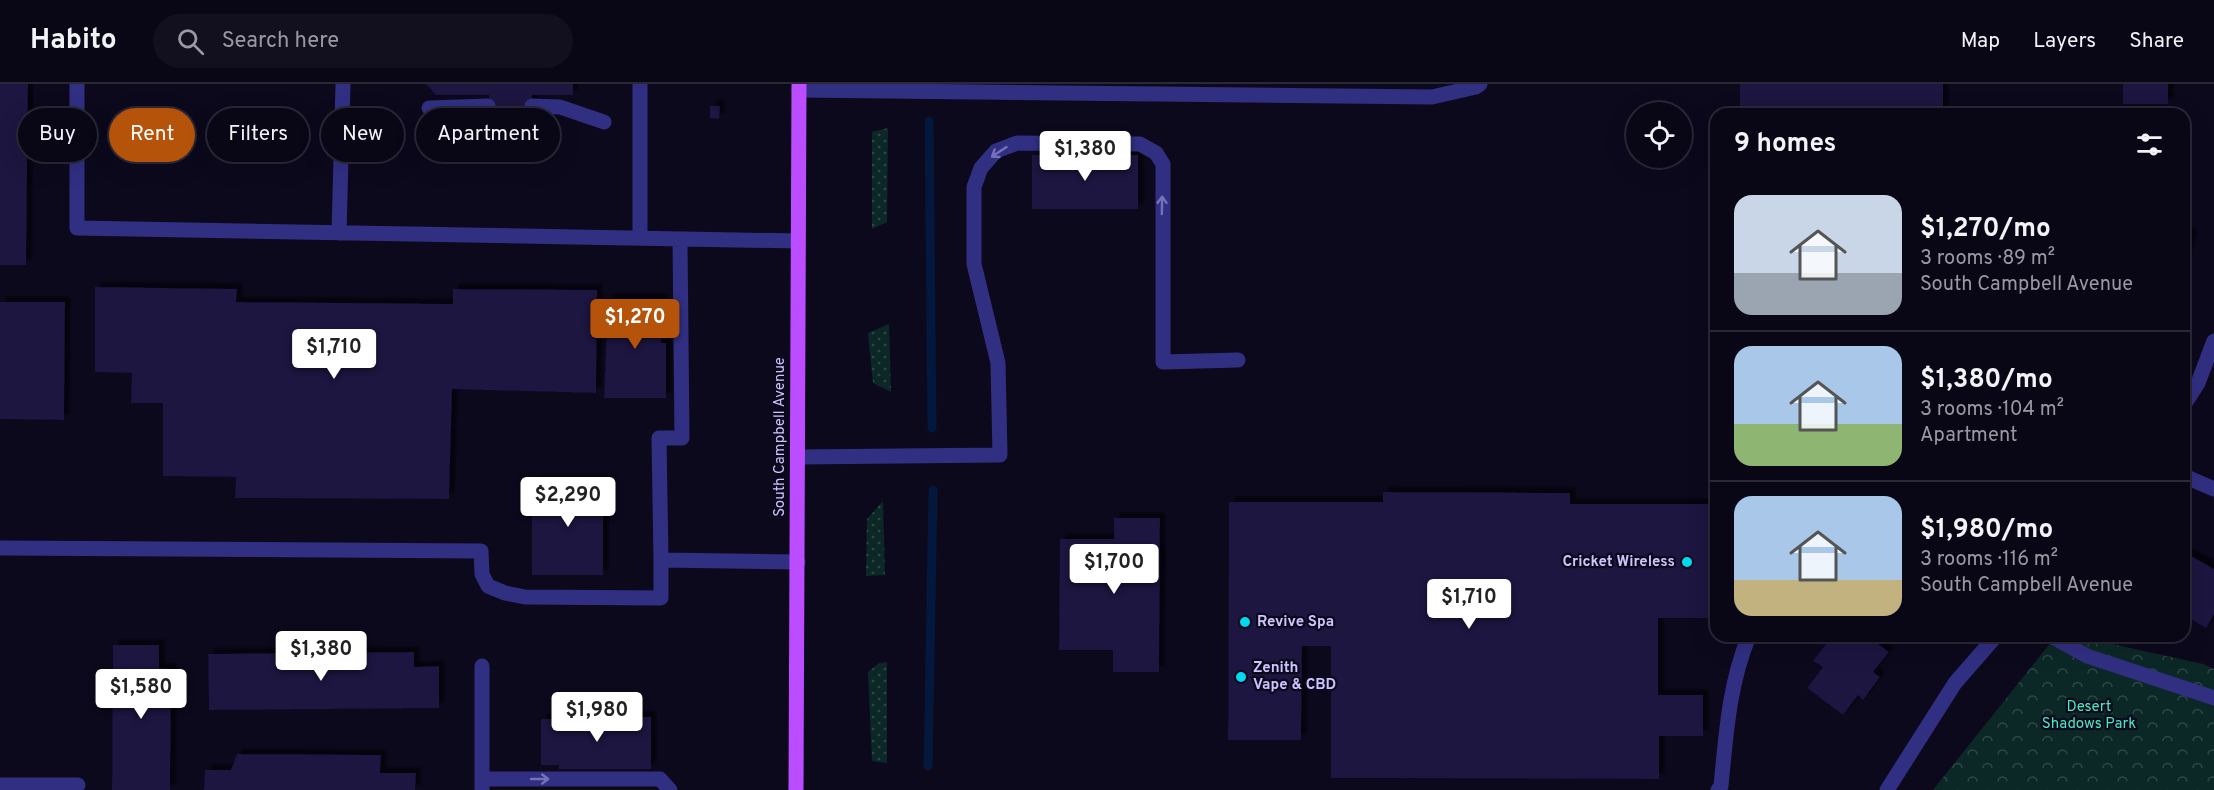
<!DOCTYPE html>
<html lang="en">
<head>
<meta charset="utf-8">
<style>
  body { margin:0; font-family:Overpass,sans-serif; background:#12101f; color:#f1f3f6; height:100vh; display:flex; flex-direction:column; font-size:22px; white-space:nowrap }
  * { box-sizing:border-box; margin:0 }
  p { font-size:20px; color:#9999a1 }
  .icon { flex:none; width:33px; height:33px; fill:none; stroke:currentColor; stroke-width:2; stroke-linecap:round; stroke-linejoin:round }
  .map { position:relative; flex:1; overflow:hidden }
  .details { position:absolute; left:1710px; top:24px; width:480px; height:534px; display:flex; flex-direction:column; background:#090716; border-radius:18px; box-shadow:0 6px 24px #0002,0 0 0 2px #292835 }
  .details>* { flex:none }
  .top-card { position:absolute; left:18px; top:24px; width:570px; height:54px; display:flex; gap:12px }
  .tools { position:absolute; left:1626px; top:18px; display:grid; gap:12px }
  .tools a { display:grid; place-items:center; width:66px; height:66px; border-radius:50%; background:#090716; box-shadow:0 6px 24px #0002,0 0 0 2px #292835; font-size:30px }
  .price { position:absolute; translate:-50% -51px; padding:0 14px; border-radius:6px; background:#fff; color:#222; font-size:20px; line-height:39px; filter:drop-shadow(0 2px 3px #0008) }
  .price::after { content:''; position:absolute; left:50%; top:36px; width:18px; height:14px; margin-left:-9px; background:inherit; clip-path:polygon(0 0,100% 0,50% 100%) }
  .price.active { background:#b45309; color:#fff }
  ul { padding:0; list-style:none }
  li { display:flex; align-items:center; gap:18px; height:150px; padding:0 24px }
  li+li { border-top:2px solid #292835 }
  li span { display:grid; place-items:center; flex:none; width:168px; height:120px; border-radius:18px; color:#555 }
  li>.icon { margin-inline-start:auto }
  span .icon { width:72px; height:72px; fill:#fffc; stroke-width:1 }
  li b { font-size:26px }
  h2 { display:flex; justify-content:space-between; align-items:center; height:72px; padding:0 24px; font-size:26px }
  .chip { padding:0 21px; border-radius:27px; background:#090716; box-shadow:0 6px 24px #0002,0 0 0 2px #292835; font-size:21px; line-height:54px }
  .chip.active { background:#b45309; color:#fff }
  header { display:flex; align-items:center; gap:36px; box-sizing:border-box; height:84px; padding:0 30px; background:#090716; border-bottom:2px solid #292835 }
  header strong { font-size:28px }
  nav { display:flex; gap:33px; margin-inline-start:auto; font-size:21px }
  .search { width:420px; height:54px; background:#12101f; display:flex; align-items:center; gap:15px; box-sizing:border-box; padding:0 21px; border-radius:33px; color:#9999a1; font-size:22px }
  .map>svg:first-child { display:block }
  .grass { fill:url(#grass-dots) }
  .park { fill:url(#park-crowns) }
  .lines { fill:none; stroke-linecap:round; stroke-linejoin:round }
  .stream { stroke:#03183c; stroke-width:9 }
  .building { fill:#1c1340; filter:url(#shadow) }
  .lane { stroke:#312f82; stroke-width:15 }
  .street { stroke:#312f82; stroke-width:15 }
  .primary { stroke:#bb4cff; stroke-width:15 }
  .oneway { stroke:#7672ba }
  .poi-dot { fill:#00daf0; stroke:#0c091d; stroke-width:2 }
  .labels { text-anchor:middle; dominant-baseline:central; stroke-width:4.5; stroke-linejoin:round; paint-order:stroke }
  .street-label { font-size:15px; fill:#cbc5ff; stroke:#0c091d }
  .poi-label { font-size:15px; font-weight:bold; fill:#cbc5ff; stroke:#0c091d; text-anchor:start }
  .park-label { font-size:15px; fill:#45ebc0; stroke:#0c091d }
</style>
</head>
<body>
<header>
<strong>Habito</strong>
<div class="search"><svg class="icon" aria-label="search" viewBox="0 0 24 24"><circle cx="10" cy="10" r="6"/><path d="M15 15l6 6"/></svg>Search here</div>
<nav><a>Map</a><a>Layers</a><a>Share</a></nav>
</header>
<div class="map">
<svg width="2214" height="706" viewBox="0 0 2214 706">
  <defs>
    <pattern id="grass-dots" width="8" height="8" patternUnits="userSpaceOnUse" patternTransform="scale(1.5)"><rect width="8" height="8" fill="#0c2826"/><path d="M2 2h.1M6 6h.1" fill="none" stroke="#2e4647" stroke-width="1.8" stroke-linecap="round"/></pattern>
    <pattern id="park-crowns" width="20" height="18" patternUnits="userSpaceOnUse" patternTransform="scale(1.5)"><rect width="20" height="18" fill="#0c2826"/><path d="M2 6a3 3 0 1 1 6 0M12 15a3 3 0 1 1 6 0" fill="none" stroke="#2e4647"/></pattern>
    <filter id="shadow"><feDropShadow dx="5.5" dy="-5.5" stdDeviation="1.5" flood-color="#0009"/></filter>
  </defs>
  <rect width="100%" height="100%" fill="#0c091d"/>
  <path class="grass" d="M888 44 887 138 872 145V48Z
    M889 240 891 308 873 299 868 249Z
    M883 417 885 491 866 492 867 435Z
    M887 578V679L872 677 868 588 878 580Z"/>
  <path class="park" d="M2056 552H2076L2203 580 2214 585V706H1933Z"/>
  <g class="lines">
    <path class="stream" d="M929 37 932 344
      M928 682 933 406"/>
  </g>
  <path class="building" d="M0 0H28L26 181H0Z
    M426 0H573V11H532V32H488L489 11H436Z
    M1740 0H1943V30H1740Z
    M2123 0H2168V20H2123Z
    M710 22H720L719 35 710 34Z
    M1032 71H1138V125H1032Z
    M2184 149 2192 151 2185 180H2184Z
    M95 203 237 205 236 218 453 220V205L597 206 596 309 452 305 449 415 235 414 236 393 163 392V319H131L132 289 95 288Z
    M608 215H661V259H666V314H604Z
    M0 218H65L64 336 0 335Z
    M532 397H603V491H532Z
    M1383 408 1570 409V420H1716V534H1658V611H1703V652H1659V695L1331 694V562H1302L1301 656H1228L1229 418H1383Z
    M1114 434H1160L1159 588H1113V566H1059L1060 455H1114Z
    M2184 468 2214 485V530L2206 544 2184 531Z
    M1832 552H1867L1889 568 1873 588 1880 593 1863 616 1858 611 1843 631 1807 604 1823 583 1813 577Z
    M113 561H159V584L171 585 170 706H112Z
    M414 568V583L439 582V624L209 626 208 570Z
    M559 633H651V685H559V681H541V635H559Z
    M237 670 381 671 380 689H416L415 706H204L205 686H231Z"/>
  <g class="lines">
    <path class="lane" d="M77 0V144L798 157
      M799 6 1432 13 1476 3 1480 0
      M532 22 560 23 604 38
      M429 24 488 22
      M339 149 343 0
      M640 154V0
      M798 373 1000 371 998 279 974 180V103L981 84 996 67 1017 59 1140 60 1156 69 1163 80V278L1238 276
      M0 464 481 467 482 490 488 502 505 509 525 513 661 514V476L798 478
      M661 476 659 354H682L680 155
      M2051 552 2087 572 2214 614
      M482 582V706
      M482 695H660L670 706
      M0 701H78
      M1718 706 1721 702C1726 651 1729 600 1749 552"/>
    <path class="street" d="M2184 321 2198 299 2214 257
      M2184 392 2214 405
      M1887 706 1955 599 1996 552"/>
    <path class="primary" d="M796 706 799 0"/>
  </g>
  <defs><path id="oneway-shaft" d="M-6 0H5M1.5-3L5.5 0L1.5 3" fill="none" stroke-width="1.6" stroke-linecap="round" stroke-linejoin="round" transform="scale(1.5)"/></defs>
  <g class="oneway">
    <use href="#oneway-shaft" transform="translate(999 68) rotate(147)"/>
    <use href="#oneway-shaft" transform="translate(1162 121) rotate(-89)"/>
    <use href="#oneway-shaft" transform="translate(540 695)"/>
  </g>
  <g class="poi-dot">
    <circle cx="1687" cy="478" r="6"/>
    <circle cx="1245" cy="538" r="6"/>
    <circle cx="1241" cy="593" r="6"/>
  </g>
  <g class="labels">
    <g class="street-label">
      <text transform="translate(780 353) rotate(-90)">South Campbell Avenue</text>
    </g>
    <g class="poi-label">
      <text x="1675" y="478" text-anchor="end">Cricket Wireless</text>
      <text x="1257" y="538">Revive Spa</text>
      <text x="1253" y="584">Zenith<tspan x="1253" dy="17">Vape &amp; CBD</tspan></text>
    </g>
    <g class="park-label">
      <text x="2089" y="623">Desert<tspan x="2089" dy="17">Shadows Park</tspan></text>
    </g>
  </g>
</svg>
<div class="tools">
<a><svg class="icon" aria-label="locate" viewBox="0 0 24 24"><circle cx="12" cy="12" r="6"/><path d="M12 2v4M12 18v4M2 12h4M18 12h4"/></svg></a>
</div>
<b class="price" style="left:1085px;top:98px">$1,380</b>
<b class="price active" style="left:635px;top:266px">$1,270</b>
<b class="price" style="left:334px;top:296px">$1,710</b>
<b class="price" style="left:568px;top:444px">$2,290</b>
<b class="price" style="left:1114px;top:511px">$1,700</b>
<b class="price" style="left:1469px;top:546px">$1,710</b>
<b class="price" style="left:321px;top:598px">$1,380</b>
<b class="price" style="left:141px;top:636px">$1,580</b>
<b class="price" style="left:597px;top:659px">$1,980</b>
<div class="top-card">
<a class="chip">Buy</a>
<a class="chip active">Rent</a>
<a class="chip">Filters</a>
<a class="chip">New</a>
<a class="chip">Apartment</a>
</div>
<section class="details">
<h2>9 homes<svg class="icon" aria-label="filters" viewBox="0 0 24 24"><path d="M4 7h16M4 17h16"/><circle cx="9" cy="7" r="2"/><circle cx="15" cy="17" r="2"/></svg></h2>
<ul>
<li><span style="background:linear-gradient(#c9d6e8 65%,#9aa5b1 0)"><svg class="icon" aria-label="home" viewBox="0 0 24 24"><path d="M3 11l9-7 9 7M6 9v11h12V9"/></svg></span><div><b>$1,270/mo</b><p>3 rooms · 89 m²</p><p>South Campbell Avenue</p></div></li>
<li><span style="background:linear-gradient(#a9c7e8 65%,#8fb573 0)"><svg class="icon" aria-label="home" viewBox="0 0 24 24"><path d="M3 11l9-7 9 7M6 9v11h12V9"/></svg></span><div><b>$1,380/mo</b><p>3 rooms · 104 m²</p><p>Apartment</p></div></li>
<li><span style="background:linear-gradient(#a9c7e8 70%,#c2b280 0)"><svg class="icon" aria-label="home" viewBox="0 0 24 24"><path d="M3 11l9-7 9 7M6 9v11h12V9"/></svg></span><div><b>$1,980/mo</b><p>3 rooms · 116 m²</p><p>South Campbell Avenue</p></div></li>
</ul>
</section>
</div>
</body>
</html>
